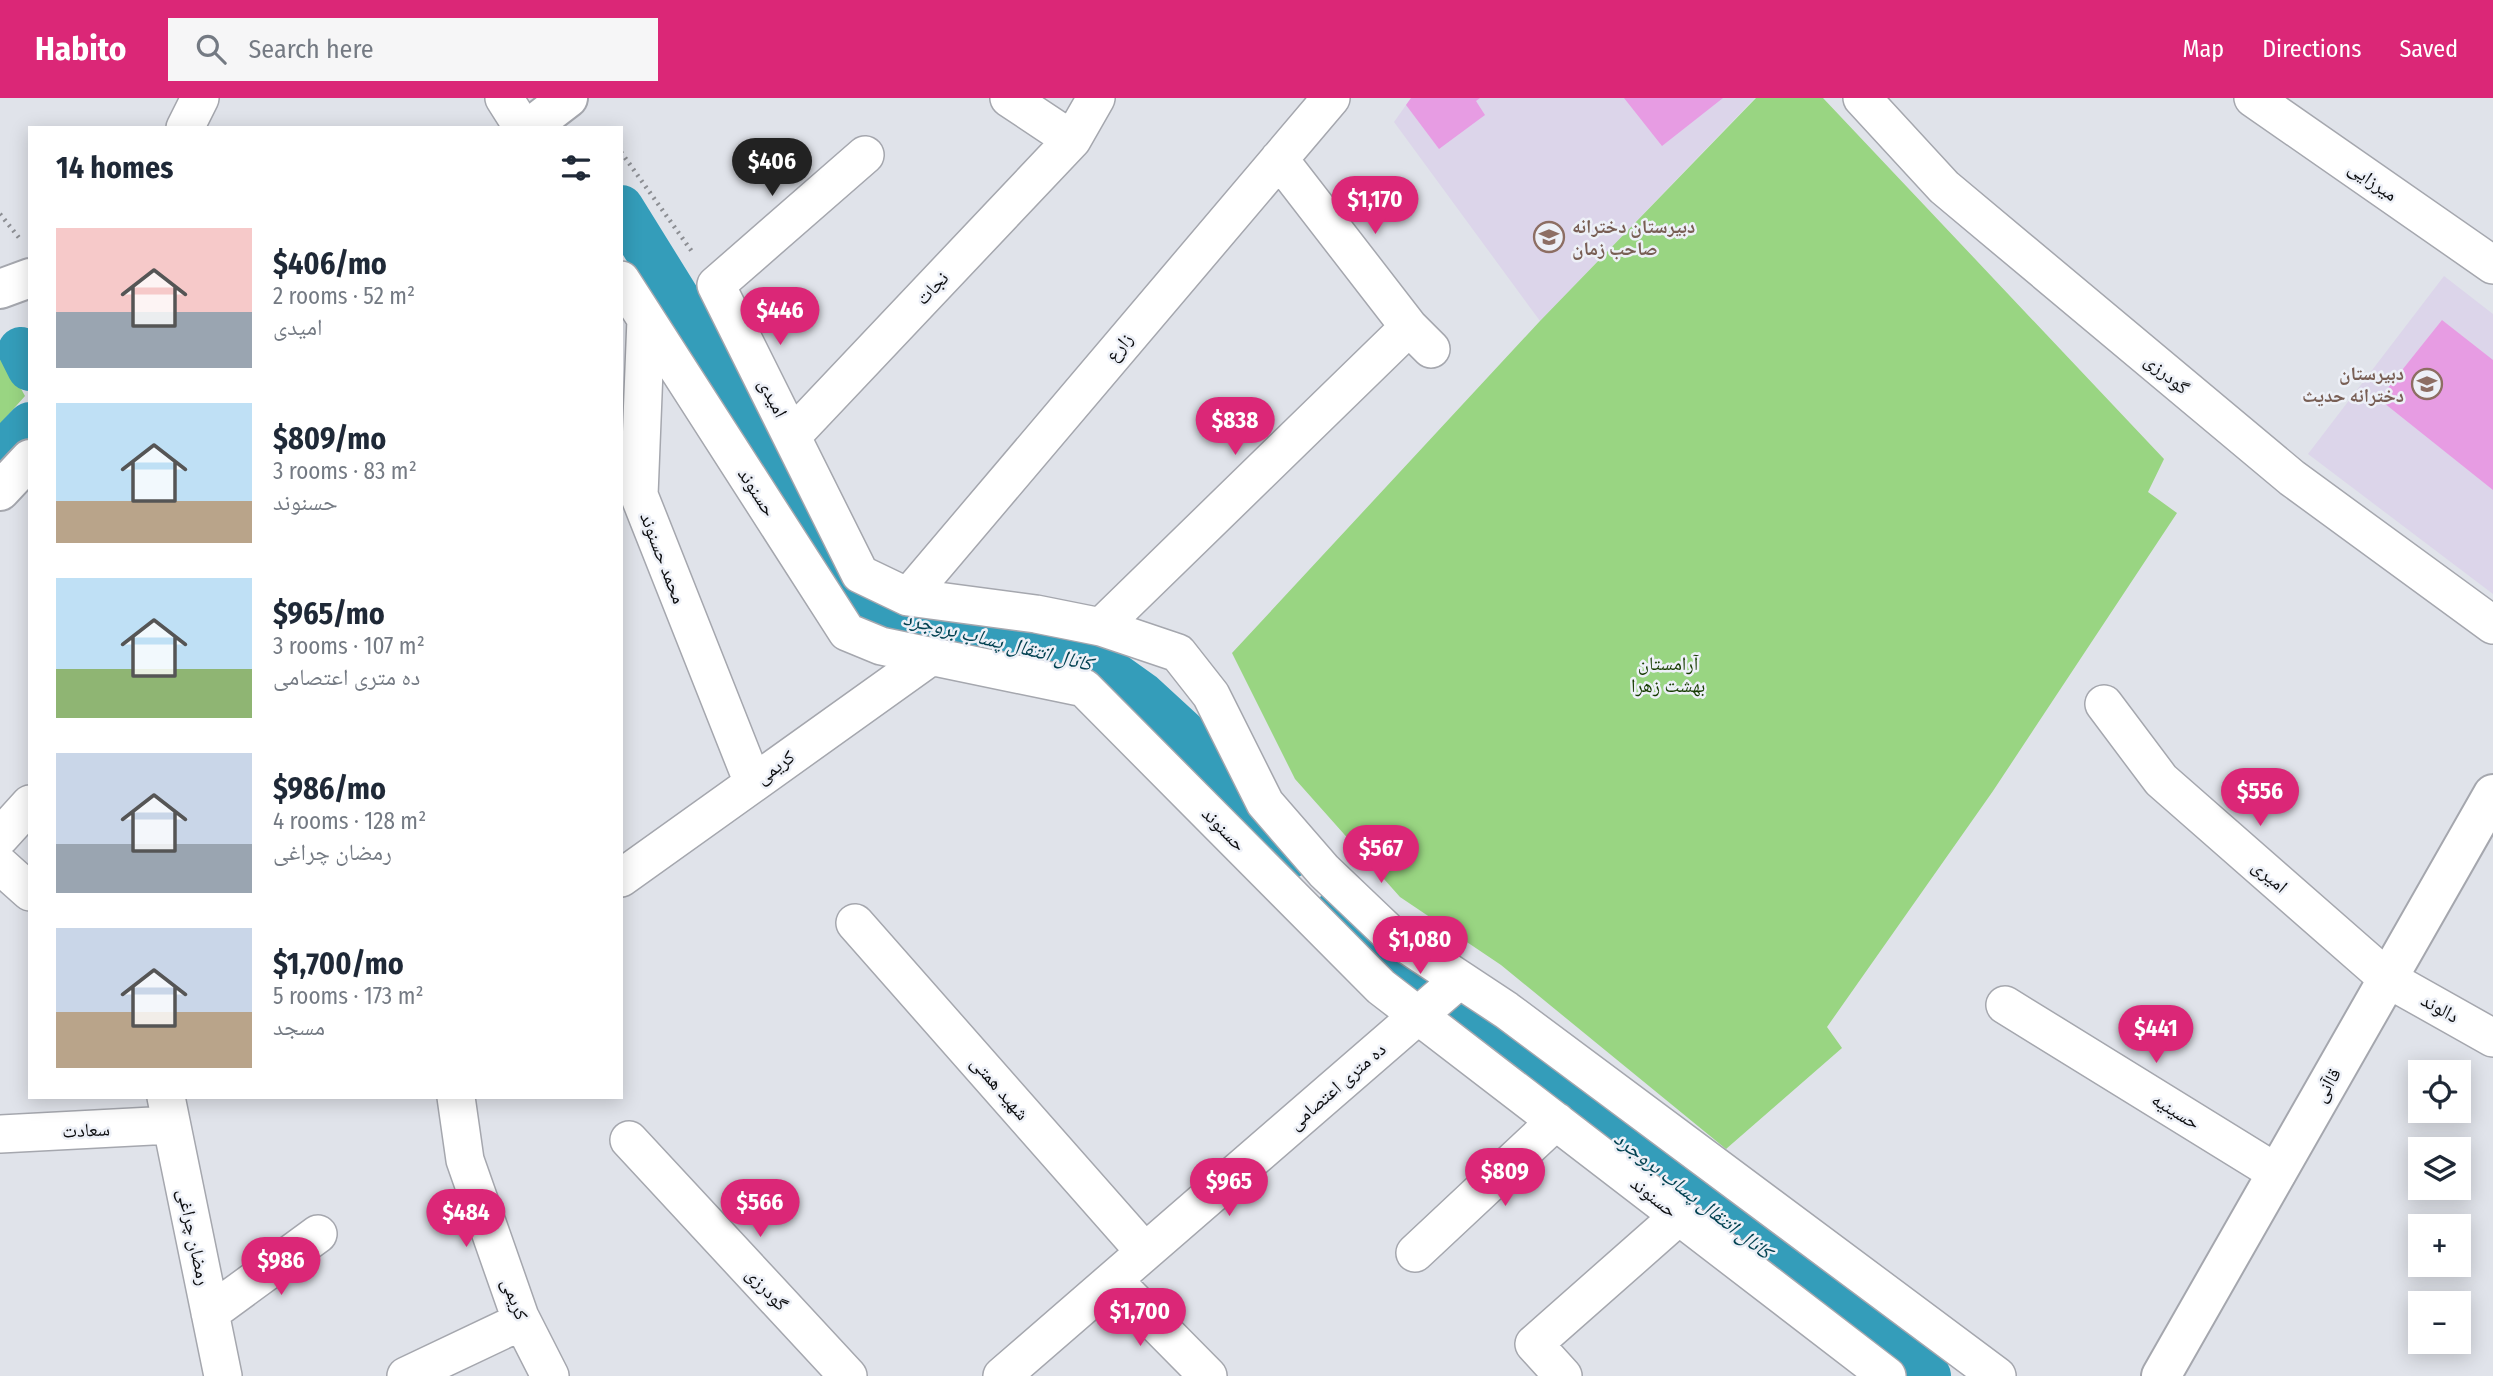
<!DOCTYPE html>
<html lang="en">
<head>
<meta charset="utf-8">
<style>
  body { margin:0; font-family:"Fira Sans Condensed","Noto Naskh Arabic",sans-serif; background:#f6f6f7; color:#1f2937; height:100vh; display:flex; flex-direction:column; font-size:26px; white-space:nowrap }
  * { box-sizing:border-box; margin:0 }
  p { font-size:23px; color:#747a83 }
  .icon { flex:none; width:38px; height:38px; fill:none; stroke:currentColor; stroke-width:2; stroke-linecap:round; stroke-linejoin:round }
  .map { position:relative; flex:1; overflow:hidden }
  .drawer { position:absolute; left:28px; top:28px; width:595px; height:973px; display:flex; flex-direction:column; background:#fff; border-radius:0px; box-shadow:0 4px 18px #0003 }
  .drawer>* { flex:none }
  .controls { position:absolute; left:2408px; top:962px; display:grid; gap:14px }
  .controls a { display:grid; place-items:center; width:63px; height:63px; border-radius:0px; background:#fff; box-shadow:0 4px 18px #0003; font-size:35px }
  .price { position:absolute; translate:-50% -60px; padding:0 16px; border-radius:24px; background:#db2777; color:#fff; font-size:23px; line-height:46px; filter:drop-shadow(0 2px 4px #0008) }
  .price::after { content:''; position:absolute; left:50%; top:42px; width:21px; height:16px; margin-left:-10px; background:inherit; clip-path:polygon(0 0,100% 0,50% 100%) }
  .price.current { background:#222; color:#fff }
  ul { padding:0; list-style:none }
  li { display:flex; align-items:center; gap:21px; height:175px; padding:0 28px }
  li span { display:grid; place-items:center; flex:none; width:196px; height:140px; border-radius:0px; color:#555 }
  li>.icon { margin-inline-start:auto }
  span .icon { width:84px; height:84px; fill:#fffc; stroke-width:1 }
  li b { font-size:30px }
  h2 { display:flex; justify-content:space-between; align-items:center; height:84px; padding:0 28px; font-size:30px }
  header { display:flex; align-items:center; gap:42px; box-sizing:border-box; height:98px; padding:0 35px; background:#db2777; color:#fff }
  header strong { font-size:33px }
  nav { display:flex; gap:38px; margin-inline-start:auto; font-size:24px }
  .search { width:490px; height:63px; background:#f6f6f7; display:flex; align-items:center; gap:18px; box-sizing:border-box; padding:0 24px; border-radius:0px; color:#747a83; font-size:26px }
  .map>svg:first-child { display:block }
  .education { fill:#dcd5ea }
  .green { fill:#99d582 }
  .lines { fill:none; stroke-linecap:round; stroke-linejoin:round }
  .canal { stroke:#349dba; stroke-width:46 }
  .building { fill:#e79ce3 }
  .street-casing { stroke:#a5a7ae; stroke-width:40 }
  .secondary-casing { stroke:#a5a7ae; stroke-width:42 }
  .path { stroke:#8c8e93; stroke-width:4.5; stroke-dasharray:2 5; stroke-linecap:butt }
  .street { stroke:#fff; stroke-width:37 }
  .secondary { stroke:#fff; stroke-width:38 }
  .labels { text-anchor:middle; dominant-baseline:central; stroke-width:5; stroke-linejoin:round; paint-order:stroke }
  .street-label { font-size:19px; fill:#0c0d0f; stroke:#edf0f7 }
  .education-label { font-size:19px; font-weight:bold; fill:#785e54; stroke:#edf0f7; text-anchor:start }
  .park-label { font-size:19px; fill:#163c01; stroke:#edf0f7 }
  .water-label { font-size:21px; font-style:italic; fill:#034252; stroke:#edf0f7 }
</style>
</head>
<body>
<header>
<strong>Habito</strong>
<div class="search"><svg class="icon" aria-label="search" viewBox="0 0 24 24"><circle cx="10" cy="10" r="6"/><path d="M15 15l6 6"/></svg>Search here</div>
<nav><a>Map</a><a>Directions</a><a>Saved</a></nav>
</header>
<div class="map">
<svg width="2493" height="1278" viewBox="0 0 2493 1278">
  <rect width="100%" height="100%" fill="#e0e3ea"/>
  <path class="education" d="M1411 0H1755L1540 223 1394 24Z
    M2444 178 2493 216V496L2308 356Z"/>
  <path class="green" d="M1756 0H1823L2164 361 2148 394 2177 415 1993 693 1827 929 1842 950 1726 1051 1501 867 1400 799 1295 681 1232 555 1540 223Z
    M0 252 25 298 0 326Z"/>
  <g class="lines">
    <path class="canal" d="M621 110 852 483 874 506 900 520 1093 562 1142 597 1204 654 1246 710 1291 757
      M21 252 30 270
      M0 358 30 327
      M1341 809 1418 889
      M1459 916 1928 1278"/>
  </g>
  <path class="building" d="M1411 0H1480L1476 3 1485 17 1439 51 1406 7Z
    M1624 0H1723L1662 48Z
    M2442 222 2493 262V392L2379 301Z"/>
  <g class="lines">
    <g class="street-casing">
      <path id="street" d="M504 0 523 30
        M1009 0 1072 42
        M1862 0 1944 89 2292 380 2493 527
        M2253 0 2493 167
        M185 30 200 0
        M865 57 716 187 860 476 908 499 1036 516 1101 529 1178 555 1211 597 1265 705 1324 773 1388 834 1506 912 1997 1278
        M1279 61 1409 229 1431 251
        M621 182 847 534 881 548 1084 590 1381 889 1887 1278
        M646 221 639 397 753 685
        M792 338 1072 42 1096 0
        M908 499 1331 0
        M1101 529 1409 229
        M2104 606 2161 682 2388 881 2493 940
        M0 739 30 706
        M0 767 30 794
        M621 780 930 559
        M855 825 1145 1154
        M2005 907 2277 1075
        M166 999 223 1278
        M456 999 465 1062 520 1219 550 1278
        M0 1036 171 1027
        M629 1042 848 1278
        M1415 1155 1556 1023
        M1113 1182 1208 1278
        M210 1215 318 1136
        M406 1278 522 1223
        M1002 1278 1459 882
        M1563 1278 1534 1246 1679 1118"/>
    </g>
    <g class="secondary-casing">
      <path id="secondary" d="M529 30 568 0
        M0 191 30 180
        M0 393 30 361
        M2161 1278 2493 696"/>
    </g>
    <path class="path" d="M621 54 693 155
      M0 116 20 141"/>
    <use href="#street" class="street"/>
    <use href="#secondary" class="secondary"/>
  </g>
  <defs>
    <g id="school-ring" transform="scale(1.575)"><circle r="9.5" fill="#edf0f7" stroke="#8d6e63" stroke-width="1.5"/><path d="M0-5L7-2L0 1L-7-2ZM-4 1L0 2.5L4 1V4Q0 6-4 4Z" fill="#8d6e63"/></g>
  </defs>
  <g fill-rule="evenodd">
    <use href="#school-ring" x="1549" y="139"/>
    <use href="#school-ring" x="2427" y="286"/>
  </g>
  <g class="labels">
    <g class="street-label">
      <text transform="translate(2373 83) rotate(35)">میرزایی</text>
      <text transform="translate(932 190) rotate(-46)">نجات</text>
      <text transform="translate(1119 249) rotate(-50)">زارع</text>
      <text transform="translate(2167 276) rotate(40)">گودرزی</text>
      <text transform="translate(773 300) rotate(63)">امیدی</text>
      <text transform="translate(757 394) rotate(57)">حسنوند</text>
      <text transform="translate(663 460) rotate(69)">محمد حسنوند</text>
      <text transform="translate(775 669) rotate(-36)">کریمی</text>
      <text transform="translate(1224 731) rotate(45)">حسنوند</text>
      <text transform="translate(2270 778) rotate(41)">امیری</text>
      <text transform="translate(2440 910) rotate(29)">دالوند</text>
      <text transform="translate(2327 987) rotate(-60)">قاآنی</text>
      <text transform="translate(1337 988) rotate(-41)">ده متری اعتصامی</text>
      <text transform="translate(1000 990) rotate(49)">شهید همتی</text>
      <text transform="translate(2176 1013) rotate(31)">حسینیه</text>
      <text transform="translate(86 1032) rotate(-3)">سعادت</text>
      <text transform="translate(1654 1099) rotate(38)">حسنوند</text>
      <text transform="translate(194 1139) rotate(78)">رمضان چراغی</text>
      <text transform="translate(767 1191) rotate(47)">گودرزی</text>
      <text transform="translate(515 1201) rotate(69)">کریمی</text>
    </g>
    <g class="education-label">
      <text x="1572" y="128">دبیرستان دخترانه<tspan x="1572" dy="22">صاحب زمان</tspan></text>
      <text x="2404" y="275" text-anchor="end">دبیرستان<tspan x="2404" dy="22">دخترانه حدیث</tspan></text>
    </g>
    <g class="park-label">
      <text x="1668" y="565">آرامستان<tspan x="1668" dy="22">بهشت زهرا</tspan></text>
    </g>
    <g class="water-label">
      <text transform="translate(998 543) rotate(14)">کانال انتقال پساب بروجرد</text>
      <text transform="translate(1693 1097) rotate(38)">کانال انتقال پساب بروجرد</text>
    </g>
  </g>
</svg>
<div class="controls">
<a><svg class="icon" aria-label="locate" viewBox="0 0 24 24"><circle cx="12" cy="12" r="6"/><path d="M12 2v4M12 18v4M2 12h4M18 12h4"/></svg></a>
<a><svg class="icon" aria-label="layers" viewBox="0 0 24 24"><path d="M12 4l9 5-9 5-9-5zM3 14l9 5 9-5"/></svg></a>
<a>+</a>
<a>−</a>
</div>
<b class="price current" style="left:772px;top:100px">$406</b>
<b class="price" style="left:1375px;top:138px">$1,170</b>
<b class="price" style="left:780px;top:249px">$446</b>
<b class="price" style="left:1235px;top:359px">$838</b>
<b class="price" style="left:2260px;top:730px">$556</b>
<b class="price" style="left:1381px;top:787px">$567</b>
<b class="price" style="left:1420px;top:878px">$1,080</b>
<b class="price" style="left:2156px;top:967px">$441</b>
<b class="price" style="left:1505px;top:1110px">$809</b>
<b class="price" style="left:1229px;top:1120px">$965</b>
<b class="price" style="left:760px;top:1141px">$566</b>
<b class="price" style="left:466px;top:1151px">$484</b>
<b class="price" style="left:281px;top:1199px">$986</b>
<b class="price" style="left:1140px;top:1250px">$1,700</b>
<section class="drawer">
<h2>14 homes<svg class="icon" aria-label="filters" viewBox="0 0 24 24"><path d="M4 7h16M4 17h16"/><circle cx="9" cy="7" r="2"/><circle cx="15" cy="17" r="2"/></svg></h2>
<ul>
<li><span style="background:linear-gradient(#f6c9c9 60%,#9aa5b1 0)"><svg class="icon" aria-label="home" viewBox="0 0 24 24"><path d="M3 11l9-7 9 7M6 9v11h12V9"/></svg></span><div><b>$406/mo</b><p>2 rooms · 52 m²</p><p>امیدی</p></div></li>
<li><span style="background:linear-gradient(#bfe0f5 70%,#b9a48a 0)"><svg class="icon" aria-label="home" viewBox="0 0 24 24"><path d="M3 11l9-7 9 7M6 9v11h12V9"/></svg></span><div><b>$809/mo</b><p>3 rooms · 83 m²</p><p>حسنوند</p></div></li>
<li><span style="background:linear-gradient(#bfe0f5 65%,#8fb573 0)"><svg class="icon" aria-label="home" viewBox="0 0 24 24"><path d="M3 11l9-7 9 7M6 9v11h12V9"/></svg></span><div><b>$965/mo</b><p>3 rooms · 107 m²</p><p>ده متری اعتصامی</p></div></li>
<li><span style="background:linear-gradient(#c9d6e8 65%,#9aa5b1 0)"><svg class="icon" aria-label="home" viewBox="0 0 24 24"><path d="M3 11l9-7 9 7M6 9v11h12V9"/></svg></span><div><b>$986/mo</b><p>4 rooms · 128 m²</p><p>رمضان چراغی</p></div></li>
<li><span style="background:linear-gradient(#c9d6e8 60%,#b9a48a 0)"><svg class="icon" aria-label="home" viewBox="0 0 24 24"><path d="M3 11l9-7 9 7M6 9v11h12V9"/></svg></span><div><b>$1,700/mo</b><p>5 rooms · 173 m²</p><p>مسجد</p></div></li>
</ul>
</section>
</div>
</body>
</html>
